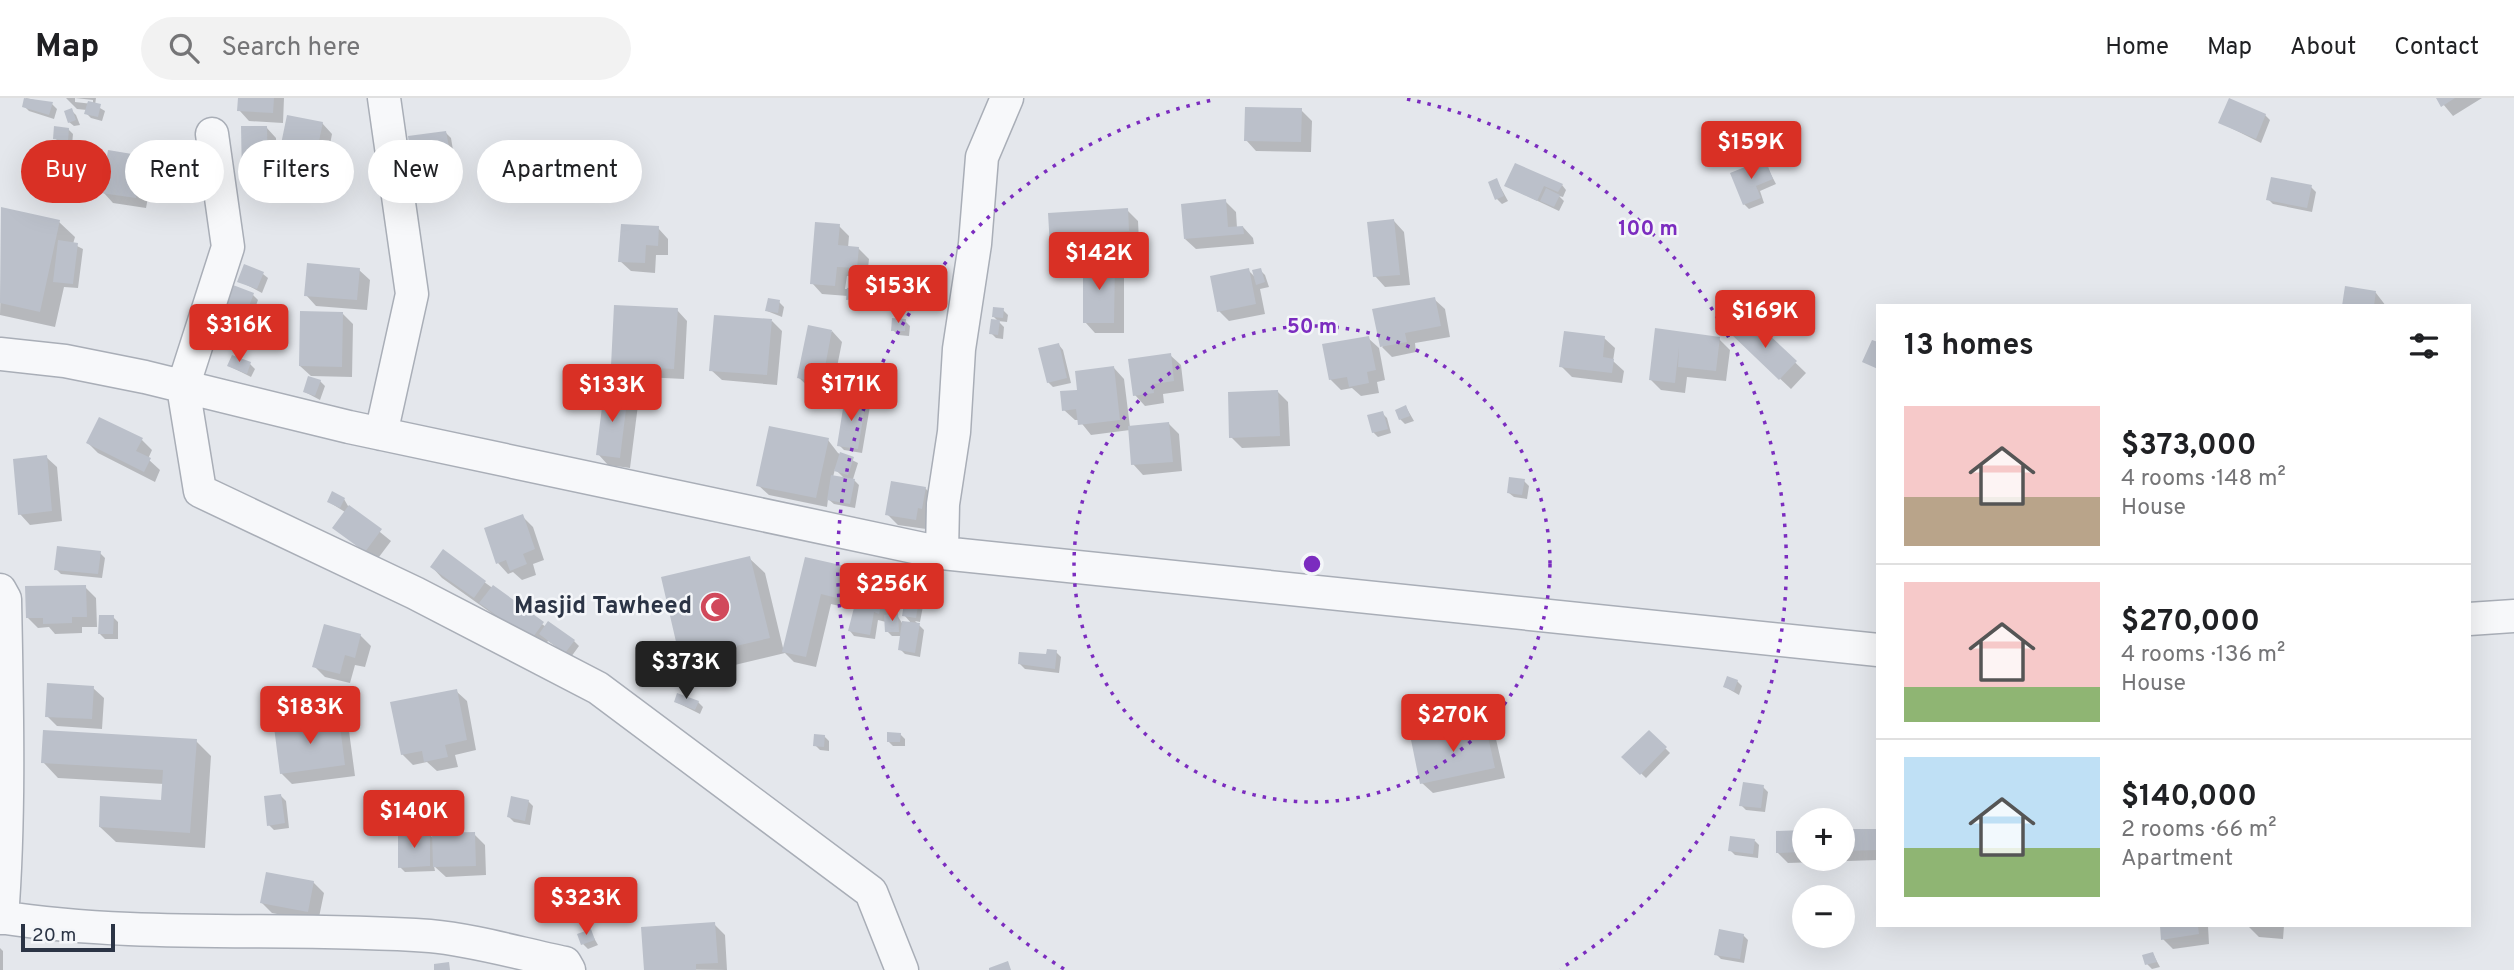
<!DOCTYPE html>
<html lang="en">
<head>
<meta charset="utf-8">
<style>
  body { margin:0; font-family:Overpass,sans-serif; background:#f2f2f2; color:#202124; height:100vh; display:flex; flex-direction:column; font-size:26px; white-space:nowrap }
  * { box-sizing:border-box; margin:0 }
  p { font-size:23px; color:#757577 }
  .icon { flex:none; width:38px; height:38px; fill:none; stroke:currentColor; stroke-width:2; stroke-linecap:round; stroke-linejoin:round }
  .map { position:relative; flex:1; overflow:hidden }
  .sheet { position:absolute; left:1876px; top:206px; width:595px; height:623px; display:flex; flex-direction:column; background:#fff; border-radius:0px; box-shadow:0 7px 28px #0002 }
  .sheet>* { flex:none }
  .guide { position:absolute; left:21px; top:42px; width:665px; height:63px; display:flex; gap:14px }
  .fabs { position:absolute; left:1792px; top:710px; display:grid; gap:14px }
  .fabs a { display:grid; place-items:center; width:63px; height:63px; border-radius:50%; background:#fff; box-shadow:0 7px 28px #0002; font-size:35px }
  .scale { position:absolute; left:21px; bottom:18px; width:94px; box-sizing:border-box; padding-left:7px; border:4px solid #2b3445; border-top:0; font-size:19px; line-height:24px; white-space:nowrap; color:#2b3445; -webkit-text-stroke:5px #f4f6f9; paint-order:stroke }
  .price { position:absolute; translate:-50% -60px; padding:0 16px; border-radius:7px; background:#d93025; color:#fff; font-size:23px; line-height:46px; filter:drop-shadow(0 2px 4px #0008) }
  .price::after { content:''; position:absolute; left:50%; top:42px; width:21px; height:16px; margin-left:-10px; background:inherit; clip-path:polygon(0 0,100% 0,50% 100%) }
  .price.selected { background:#222; color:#fff }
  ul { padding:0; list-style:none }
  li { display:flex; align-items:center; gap:21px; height:175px; padding:0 28px }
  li+li { border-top:2px solid #e0e0e0 }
  li span { display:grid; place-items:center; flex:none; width:196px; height:140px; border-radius:0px; color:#555 }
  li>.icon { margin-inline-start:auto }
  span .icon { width:84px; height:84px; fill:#fffc; stroke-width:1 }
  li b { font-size:30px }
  h2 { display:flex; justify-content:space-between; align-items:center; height:84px; padding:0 28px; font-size:30px }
  .pill { padding:0 24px; border-radius:32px; background:#fff; box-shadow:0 7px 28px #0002; font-size:24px; line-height:63px }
  .pill.selected { background:#d93025; color:#fff }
  header { display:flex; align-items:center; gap:42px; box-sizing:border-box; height:98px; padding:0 35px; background:#fff; border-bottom:2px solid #e0e0e0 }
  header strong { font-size:33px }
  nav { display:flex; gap:38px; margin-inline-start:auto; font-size:24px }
  .search { width:490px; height:63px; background:#f2f2f2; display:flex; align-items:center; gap:18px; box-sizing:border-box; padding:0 24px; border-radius:38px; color:#757577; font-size:26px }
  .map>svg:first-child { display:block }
  .shadow { fill:#0003; fill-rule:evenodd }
  .building { fill:#bbc0ca }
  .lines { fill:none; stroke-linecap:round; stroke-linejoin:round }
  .minor-casing { stroke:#a9aeb7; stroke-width:35 }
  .minor { stroke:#f7f8fa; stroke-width:32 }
  .ring { fill:none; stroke:#7b2cbf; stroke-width:3.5; stroke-dasharray:3.5 7 }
  .labels { text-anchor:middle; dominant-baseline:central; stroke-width:5; stroke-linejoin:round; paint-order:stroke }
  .poi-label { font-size:24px; font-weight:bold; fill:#2b3445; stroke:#f4f6f9; text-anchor:end }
  .centre { fill:#7b2cbf; stroke:#f4f6f9; stroke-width:3.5 }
  .ring-label { font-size:21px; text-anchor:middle; font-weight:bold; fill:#7b2cbf; stroke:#f4f6f9; stroke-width:5; stroke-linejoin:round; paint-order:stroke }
</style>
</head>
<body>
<header>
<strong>Map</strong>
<div class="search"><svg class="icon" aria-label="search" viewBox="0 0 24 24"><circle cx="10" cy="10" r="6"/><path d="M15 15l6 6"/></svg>Search here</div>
<nav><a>Home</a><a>Map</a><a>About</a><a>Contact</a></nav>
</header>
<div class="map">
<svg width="2514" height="872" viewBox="0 0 2514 872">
  <rect width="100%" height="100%" fill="#e4e7ec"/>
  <path class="shadow" d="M26 0 52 6 57 11 54 21 29 13 24 8Z
    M66 0H96L95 7 105 13 102 23 91 20 86 15 87 12 77 11ZM75 0 93 2V6L75 4Z
    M240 0H284L283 25 249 23 239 12Z
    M2438 0H2482L2453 18Z
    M71 12 76 17 80 27 74 28 69 24Z
    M1301 12 1312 23 1311 54 1256 53 1246 42Z
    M2265 17 2270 22 2261 45 2221 25Z
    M322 25 332 36 326 67 293 61 282 51Z
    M266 29 276 40 278 90 255 91 244 81Z
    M68 31 73 36 72 47 60 45 67 52 69 58 60 60 56 55 62 47 55 40Z
    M446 35 451 40 454 58 418 64 413 59Z
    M131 57 141 68 139 78 150 89 146 110 113 105 103 94Z
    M1764 63 1776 86 1760 93 1764 105 1749 111 1744 106Z
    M1497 83 1508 103 1502 106 1497 101Z
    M1562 87 1566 92 1563 99 1559 98 1564 103 1559 113 1506 88Z
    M2311 89 2316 94 2312 114 2273 106 2268 101Z
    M1225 103 1236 114 1237 130 1243 129 1253 140 1254 146 1196 151 1185 141Z
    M3 111 59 124 75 139 73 146 83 151 78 190 64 189 55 229 0 217Z
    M1127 112 1138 123 1139 143 1123 144V154L1062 158 1052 148Z
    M1394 123 1404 134 1410 187 1385 189 1375 178Z
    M839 128 849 138 848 150H858L869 161 867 180 847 178 845 191H856L861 196V206H853L848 198 822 196 812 185Z
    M658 130 668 141V157H656L655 175 631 173 620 163Z
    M1114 165 1124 176V235H1095L1085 224Z
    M359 172 370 182 367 212 316 208 306 197Z
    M1248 172 1256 180 1260 172 1265 177 1269 189 1260 191 1265 216 1229 223 1219 213Z
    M263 176 268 180 262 195 239 183Z
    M2347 190 2376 195 2386 208H2344Z
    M253 197 258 202 246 234 221 221Z
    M1434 201 1445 211 1450 239 1415 245 1416 254 1392 259 1382 249Z
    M779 204 784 209 782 219 767 213Z
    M677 212 687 223 684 281 623 278 613 267Z
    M1003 212 1008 217 1007 224 998 223 1004 229 1003 241 996 240 991 235 999 224 993 218Z
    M343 216 353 226 352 279 311 278 300 268Z
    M772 223 782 233 777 287 722 282 711 272Z
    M905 223 910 228 909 238 898 237 893 232Z
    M1657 232 1719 241 1730 252 1726 283 1687 279 1685 295 1661 292 1651 282Z
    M832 233 842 244 832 294 810 290 799 280Z
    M1733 236 1761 241 1766 236 1806 275 1791 291Z
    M1368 240 1379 250 1385 282 1377 284 1379 295 1361 298 1352 290 1341 292 1330 281Z
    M1604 240 1615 250 1613 263 1624 273 1622 285 1572 279 1561 268Z
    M1059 247 1063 252 1071 285 1053 289 1048 284Z
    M1170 257 1181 267 1184 293 1163 296 1164 305 1145 308 1135 297Z
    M250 266 255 271 251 279 229 268Z
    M1114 270 1124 281 1130 329 1169 326 1179 336 1182 373 1143 377 1133 366 1130 332 1091 337 1079 322H1075L1064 312 1079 293Z
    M320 283 325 288 320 302 305 294Z
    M1278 294 1288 304 1290 348 1242 350 1231 339Z
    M627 297 638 307 630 370 608 367 598 356Z
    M865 303 870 308 862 355 844 352 839 347Z
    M1406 309 1414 323 1405 326 1400 321Z
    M1382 315 1387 320 1391 335 1378 339 1373 334Z
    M142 342 152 352 148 361 160 372 155 384 98 355 88 345Z
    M828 342 838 355 858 365 853 381 859 387 855 410 834 406 828 401 827 409 769 397 758 387ZM835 371 845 381 833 379Z
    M46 359 57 369 62 423 30 427 20 416Z
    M1524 383 1529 388 1527 401 1514 399 1509 395Z
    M925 390 936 401 926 431 898 427 887 416Z
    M344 401 348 408 391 443 376 463 334 429 345 414 329 404Z
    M523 419 533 429 544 462 533 466 536 477 522 482 513 474 508 476 498 465Z
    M443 454 546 529 574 543 579 548 571 559 548 543 542 551 442 480 432 469Z
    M100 455 105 460 102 480 61 476 56 471Z
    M749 460 765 475 784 554 806 461 844 470 855 480 848 510 831 506 816 569 794 564 785 555 697 576 682 560Z
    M889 474 899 485 891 518 897 517 902 525 912 526 904 517 918 503 923 508 920 524 915 523 924 532 920 559 905 556 900 551 902 538H892L887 533 886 524 878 522 875 541 854 538 850 533Z
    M923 481 928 486 922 497 905 485Z
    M85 489 96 500 97 529H82V535L55 536 49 529 38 530 27 519Z
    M113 519 118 524V541H105L100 536Z
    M360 537 371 548 365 569 355 567 350 585 325 579 314 568Z
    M1056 554 1061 559 1059 575 1025 571 1020 566Z
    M1737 583 1742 588 1739 597 1725 589Z
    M93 590 104 600 102 631 57 628 47 618Z
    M456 593 467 603 476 652 455 657 458 669 437 673 427 664 413 667 402 656Z
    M676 604H698L703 609 700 616Z
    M339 622 349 633 355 678 292 686 281 675Z
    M1485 627 1495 637 1505 680 1433 695 1422 685Z
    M1649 634 1670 655 1646 680 1624 659Z
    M900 636 905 641V648H893L888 643Z
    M824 638 829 643V653L820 652 815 647Z
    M196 643 211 658 205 750 116 744 100 729 162 704 164 686 58 680 43 664Z
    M1763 689 1768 694 1765 714 1746 712 1741 707Z
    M281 698 286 703 289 730 274 732 269 727Z
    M528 703 533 708 530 727 514 724 509 719Z
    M1878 732V762L1788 765 1777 754V735L1804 734V761H1843V733Z
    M429 736 434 741 474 736 485 747 486 777 446 779 434 768 435 773 405 774 400 769Z
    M1755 743 1759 747 1758 760 1735 757 1730 752Z
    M313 784 324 795 318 824 272 815 262 805Z
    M714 826 725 837 727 872 645 871Z
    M2162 828H2208L2209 846 2173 851 2163 841Z
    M2284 828 2283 841 2259 839 2249 829Z
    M590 833 598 847 588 851 583 846Z
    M1743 837 1748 842 1744 865 1721 861 1716 856Z
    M0 850 3 853V872H0Z
    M2153 856 2160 869 2152 871 2147 866Z"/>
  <path class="building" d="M24 0 53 4 49 17 22 9Z
    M238 0H274L273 15 237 13Z
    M2229 0 2266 16 2256 41 2218 25Z
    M2436 0H2455L2441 9Z
    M88 3 101 6 98 19 84 16Z
    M1245 9 1302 10 1301 44 1244 43Z
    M72 10 76 22 68 25 64 13Z
    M287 17 323 24 316 58 280 51Z
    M54 28 69 30 68 43 53 41Z
    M241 28H267L268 80 242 81Z
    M446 33 450 54 411 60 408 38Z
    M63 45 65 53 54 56 52 48Z
    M108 52 132 56 128 74 140 76 136 100 101 95Z
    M1765 61 1773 81 1756 88 1761 100 1743 107 1730 75Z
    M1515 65 1563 86 1558 94 1544 88 1537 103 1504 88Z
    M2271 79 2312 87 2307 110 2266 102Z
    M1497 80 1504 98 1495 102 1488 84Z
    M1546 90 1560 97 1554 109 1540 103Z
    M1226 101 1228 129 1243 128 1244 136 1184 141 1181 106Z
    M1 109 60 122 40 214 0 205Z
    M1128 110 1129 133 1113 134 1114 144 1050 149 1048 115Z
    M1394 121 1400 177 1373 179 1367 124Z
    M815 124 840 126 838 147 859 149 857 170 837 169 835 188 810 186Z
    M621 126 659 128 658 148 646 147 645 165 618 164Z
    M58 142 78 145 73 186 53 184Z
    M1083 163 1115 164 1114 225H1083Z
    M307 165 360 170 357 202 304 198Z
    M244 166 264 174 257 191 237 184Z
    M1249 170 1256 206 1217 214 1210 178Z
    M1261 170 1265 184 1256 187 1252 172Z
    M233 187 254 195 241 230 219 222Z
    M2345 188 2376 193 2374 208H2342Z
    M856 189V201L846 202 847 190Z
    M1435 199 1441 228 1405 235 1407 244 1380 249 1372 211Z
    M768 200 780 202 778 215 765 213Z
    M614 207 678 210 674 271 611 268Z
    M993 209 1004 210 1003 220 992 219Z
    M300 213 343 214 342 269 299 268Z
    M714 217 772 221 767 277 709 273Z
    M892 220 906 221 905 233H891Z
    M991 221 1000 222 998 237 989 236Z
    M1744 222 1761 238 1766 234 1797 263 1779 282 1731 236Z
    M808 227 832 232 822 285 797 280Z
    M1655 230 1720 239 1716 273 1678 269 1679 249 1675 285 1649 282Z
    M1564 233 1605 238 1603 259 1614 261 1612 275 1559 269Z
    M1369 238 1376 272 1367 274 1369 285 1349 289 1347 279 1329 282 1322 246Z
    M1872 242 1878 244V271L1862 264Z
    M1059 245 1067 280 1047 285 1038 250Z
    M1171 255 1174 283 1153 286 1154 295 1133 298 1128 261Z
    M232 257 251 264 247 276 227 268Z
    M1114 268 1120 322 1078 327 1076 311 1062 313 1060 293 1077 292 1075 273Z
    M308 278 321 282 315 298 303 294Z
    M1278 292 1280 338 1229 340 1228 294Z
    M604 293 628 295 620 360 596 357Z
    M845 298 866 302 858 351 837 348Z
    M1406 307 1410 318 1399 322 1395 312Z
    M1383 313 1388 331 1372 335 1367 317Z
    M99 319 143 340 136 353 151 360 144 374 86 345Z
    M1169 324 1173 364 1131 367 1128 328Z
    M769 328 829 340 816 400 756 388Z
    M840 354 854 359 848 377 834 373Z
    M47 357 52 413 18 417 13 361Z
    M831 377 855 381 850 406 827 402Z
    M1509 379 1525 381 1522 397 1507 395Z
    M891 383 926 389 922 411 918 410 916 422 885 417Z
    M332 393 345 400 340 410 327 404Z
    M349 407 382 431 365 454 332 430Z
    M523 416 535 451 523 456 527 466 510 473 506 462 496 466 484 430Z
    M57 448 101 453 98 476 54 472Z
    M443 451 486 483 474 500 430 469Z
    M750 458 770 540 680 561 661 479Z
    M805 459 845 468 837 500 821 496 806 559 782 554Z
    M865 467 890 473 879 516 874 514 870 537 848 533Z
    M911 471 924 480 916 493 903 485Z
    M86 487 87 519H72V525L43 526V520H26L25 488Z
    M493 487 544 524 531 542 479 505Z
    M905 499 919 502 916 520 902 518Z
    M898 515 899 534H885L884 517Z
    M99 517H114L113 536H98Z
    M548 523 575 542 565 555 539 536Z
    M902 523 920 525 915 555 898 552Z
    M324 526 361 536 355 560 345 557 340 576 312 569Z
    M1047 551 1057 552 1055 571 1018 566 1019 554 1046 556Z
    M1727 578 1738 582 1734 593 1723 589Z
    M47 585 94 588 92 621 45 619Z
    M457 591 467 642 445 647 448 659 424 664 422 653 401 657 390 604Z
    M677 595 699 603 695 612 674 604Z
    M339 620 345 667 280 676 274 629Z
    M1485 625 1495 670 1420 686 1411 642Z
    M43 632 197 641 190 735 99 729 100 698 161 702 163 672 41 665Z
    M1649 632 1667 649 1640 677 1621 659Z
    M887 634 901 635 900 644H887Z
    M814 636 825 637 824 649 813 648Z
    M1743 684 1764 687 1761 710 1739 708Z
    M281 696 285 725 267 728 264 698Z
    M511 698 529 702 525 723 507 719Z
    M1843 731H1878V752L1843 753Z
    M1804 732V754L1776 755V733Z
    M398 734H430V768L398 770Z
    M475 734 476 768 433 769 432 735Z
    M1730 738 1755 741 1753 756 1728 753Z
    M266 774 314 783 308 814 260 805Z
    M715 824 718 865 696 866V872H644L641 829Z
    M2160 828H2198L2199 836 2161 842Z
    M591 831 595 842 581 847 577 836Z
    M1719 831 1744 836 1740 861 1714 857Z
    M2153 854 2157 864 2145 867 2142 857Z
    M1008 863 1011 872H989V870Z
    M449 864 450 872H434V866Z"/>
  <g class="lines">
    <g class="minor-casing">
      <path id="minor" d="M212 36 228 149 183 289 200 393 415 495 598 590 871 794 902 872
        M0 256 65 263 145 279 349 329 942 455 1878 552
        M381 336 412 196 384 0
        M942 455 943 406 954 334 959 251 975 146 982 59 1007 0
        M0 492 5 501C7 607 10 714 2 820
        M2469 521 2514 518
        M0 819C142 841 287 828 430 838 474 842 521 856 565 865L569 872"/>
    </g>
    <use href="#minor" class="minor"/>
  </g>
  <g class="ring">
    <circle cx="1312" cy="466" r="238"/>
    <path d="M1064 871A475 475 0 0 1 1217 1M1407 1A475 475 0 0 1 1560 871"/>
  </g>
  <defs>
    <g id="mosque-disc" transform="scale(1.575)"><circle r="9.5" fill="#d1495b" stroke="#f4f6f9"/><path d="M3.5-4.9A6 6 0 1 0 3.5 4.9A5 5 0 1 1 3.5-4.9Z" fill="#fff"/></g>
  </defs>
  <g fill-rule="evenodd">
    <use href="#mosque-disc" x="715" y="509"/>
  </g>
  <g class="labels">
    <g class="poi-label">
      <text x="692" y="509">Masjid Tawheed</text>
    </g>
  </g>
  <circle cx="1312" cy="466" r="10" class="centre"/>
  <g class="ring-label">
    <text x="1648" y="137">100 m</text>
    <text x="1312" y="235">50 m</text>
  </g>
</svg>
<div class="fabs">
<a>+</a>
<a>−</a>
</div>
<div class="scale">20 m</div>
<b class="price" style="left:1751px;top:83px">$159K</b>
<b class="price" style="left:1099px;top:194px">$142K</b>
<b class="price" style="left:898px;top:227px">$153K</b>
<b class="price" style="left:1765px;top:252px">$169K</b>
<b class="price" style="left:239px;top:266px">$316K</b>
<b class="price" style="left:851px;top:325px">$171K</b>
<b class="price" style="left:612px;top:326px">$133K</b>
<b class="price" style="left:892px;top:525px">$256K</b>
<b class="price selected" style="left:686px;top:603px">$373K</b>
<b class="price" style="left:310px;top:648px">$183K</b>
<b class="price" style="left:1453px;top:656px">$270K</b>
<b class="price" style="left:414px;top:752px">$140K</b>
<b class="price" style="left:586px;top:839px">$323K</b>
<div class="guide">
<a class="pill selected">Buy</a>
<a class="pill">Rent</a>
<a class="pill">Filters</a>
<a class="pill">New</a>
<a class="pill">Apartment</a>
</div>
<section class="sheet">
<h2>13 homes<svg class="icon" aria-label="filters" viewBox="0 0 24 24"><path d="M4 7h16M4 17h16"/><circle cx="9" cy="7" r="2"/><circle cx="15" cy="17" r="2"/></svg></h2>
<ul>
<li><span style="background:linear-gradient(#f6c9c9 65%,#b9a48a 0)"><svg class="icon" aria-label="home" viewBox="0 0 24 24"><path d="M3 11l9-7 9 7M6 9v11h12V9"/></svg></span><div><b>$373,000</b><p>4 rooms · 148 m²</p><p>House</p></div></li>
<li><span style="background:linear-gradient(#f6c9c9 75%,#8fb573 0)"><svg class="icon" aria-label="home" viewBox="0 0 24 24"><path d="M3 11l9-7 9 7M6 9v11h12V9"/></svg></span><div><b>$270,000</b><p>4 rooms · 136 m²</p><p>House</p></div></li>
<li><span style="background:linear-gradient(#bfe0f5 65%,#8fb573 0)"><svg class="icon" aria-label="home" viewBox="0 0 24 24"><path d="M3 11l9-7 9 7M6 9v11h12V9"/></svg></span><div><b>$140,000</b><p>2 rooms · 66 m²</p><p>Apartment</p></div></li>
</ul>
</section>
</div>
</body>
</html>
